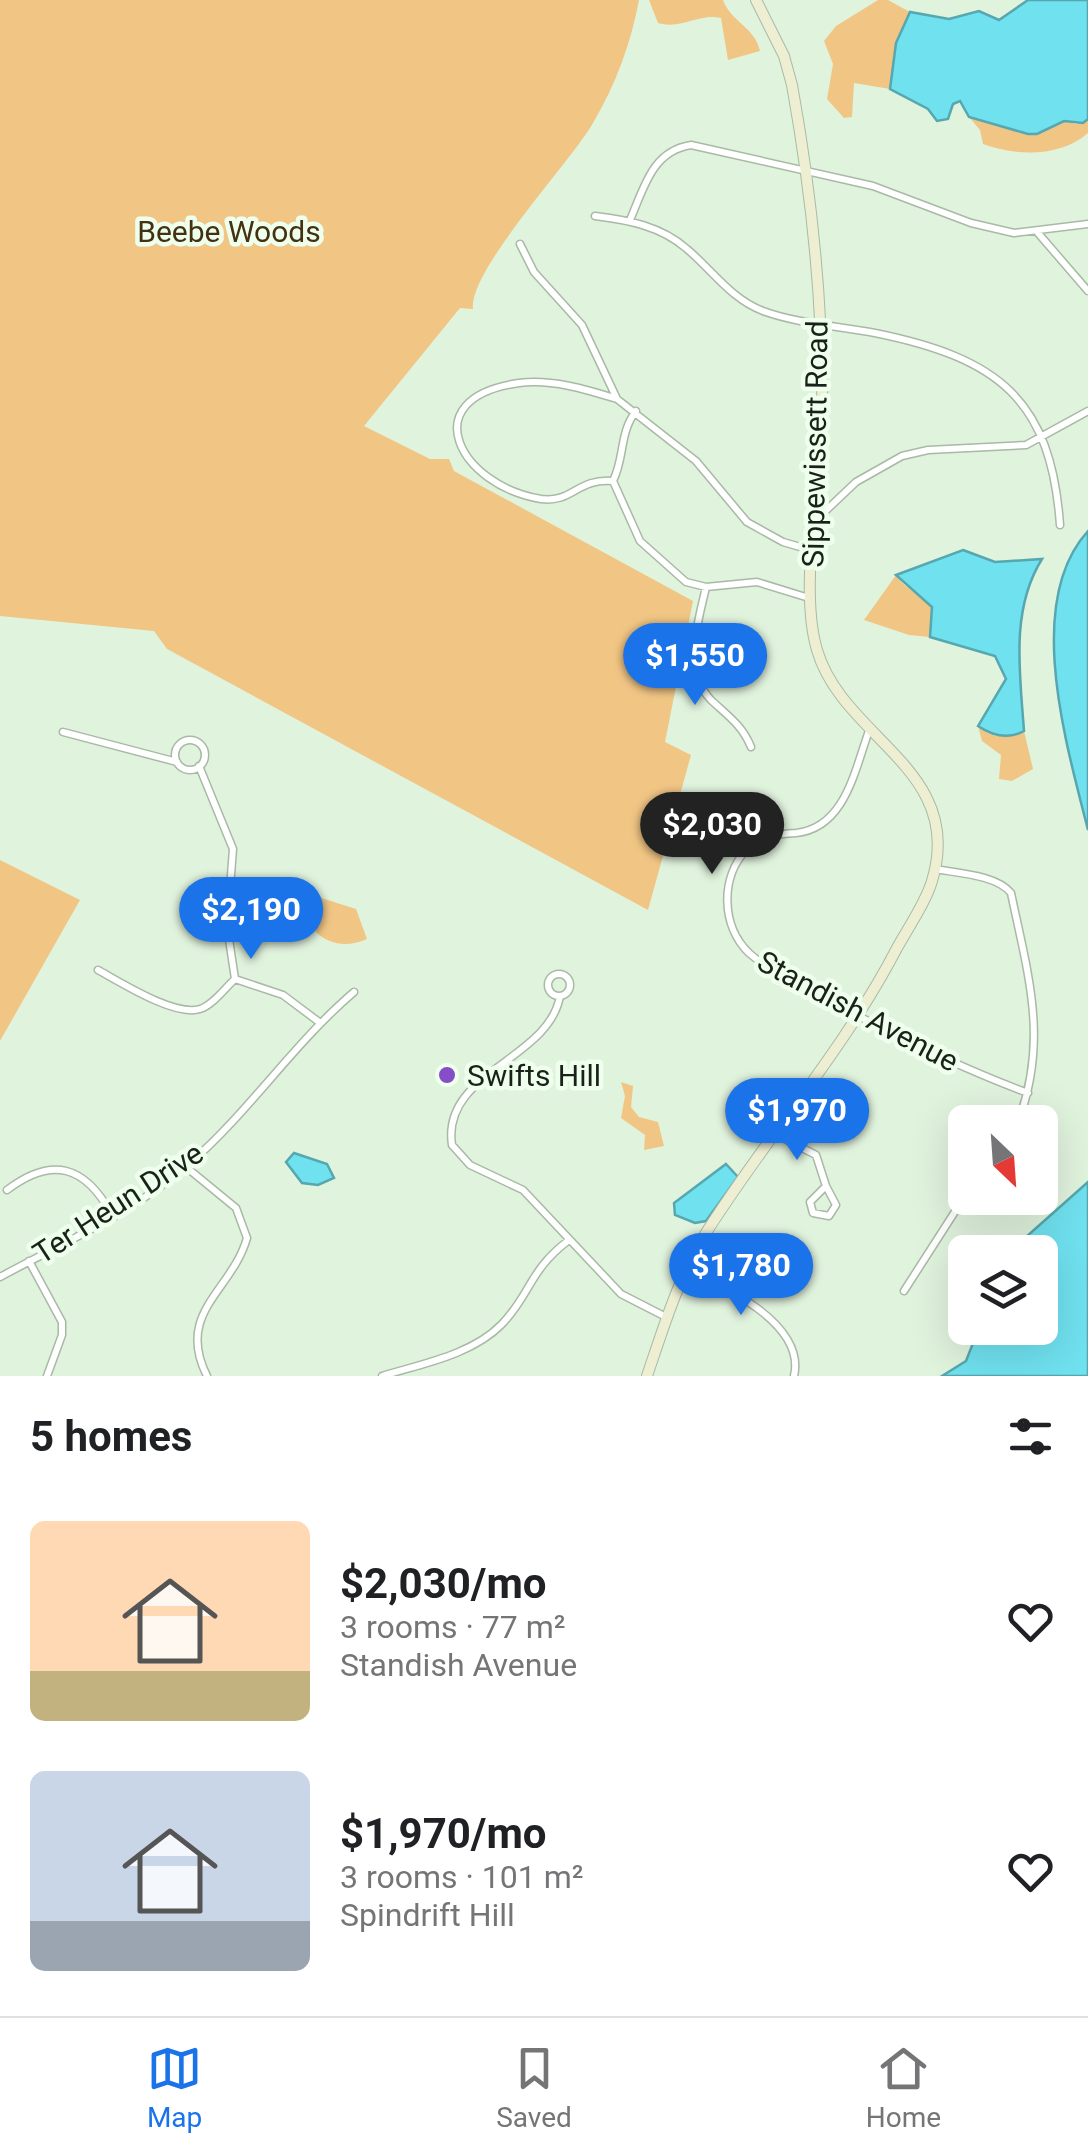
<!DOCTYPE html>
<html lang="en">
<head>
<meta charset="utf-8">
<style>
  body { margin:0; font-family:Roboto,sans-serif; background:#f2f2f2; color:#202124; height:100vh; display:flex; flex-direction:column; font-size:38px; white-space:nowrap }
  * { box-sizing:border-box; margin:0 }
  p { font-size:32px; color:#757577 }
  .icon { flex:none; width:55px; height:55px; fill:none; stroke:currentColor; stroke-width:2; stroke-linecap:round; stroke-linejoin:round }
  .map { position:relative; height:1376px; overflow:hidden }
  .sheet { display:flex; flex-direction:column; background:#fff; flex:1 }
  .sheet>* { flex:none }
  .needle { width:65px; rotate:155deg }
  .controls { position:absolute; left:948px; top:1105px; display:grid; gap:20px }
  .controls a { display:grid; place-items:center; width:110px; height:110px; border-radius:15px; background:#fff; box-shadow:0 10px 40px #0002; font-size:50px }
  .price { position:absolute; translate:-50% -85px; padding:0 22px; border-radius:35px; background:#1a73e8; color:#fff; font-size:32px; line-height:65px; filter:drop-shadow(0 2px 5px #0008) }
  .price::after { content:''; position:absolute; left:50%; top:60px; width:30px; height:22px; margin-left:-15px; background:inherit; clip-path:polygon(0 0,100% 0,50% 100%) }
  .price.on { background:#222; color:#fff }
  ul { padding:0; list-style:none }
  li { display:flex; align-items:center; gap:30px; height:250px; padding:0 30px }
  li span { display:grid; place-items:center; flex:none; width:280px; height:200px; border-radius:15px; color:#555 }
  li>.icon { margin-inline-start:auto }
  span .icon { width:120px; height:120px; fill:#fffc; stroke-width:1 }
  li b { font-size:42px }
  h2 { display:flex; justify-content:space-between; align-items:center; height:120px; padding:0 30px; font-size:42px }
  .menu { display:flex; justify-content:space-around; align-items:center; height:140px; border-top:2px solid #e0e0e0; background:#fff; font-size:28px; color:#757577 }
  .menu a { display:grid; justify-items:center; gap:5px }
  .menu .on { color:#1a73e8 }
  .map>svg:first-child { display:block }
  .green { fill:#f1c685 }
  .water { fill:#70e1ef; stroke:#56a7af; stroke-width:2.5 }
  .lines { fill:none; stroke-linecap:round; stroke-linejoin:round }
  .street-casing { stroke:#a8baa5; stroke-width:9 }
  .secondary-casing { stroke:#a8baa5; stroke-width:12 }
  .street { stroke:#fff; stroke-width:6 }
  .secondary { stroke:#eeeed3; stroke-width:10 }
  .poi-dot { fill:#854ec6; stroke:#efffed; stroke-width:4 }
  .labels { text-anchor:middle; dominant-baseline:central; stroke-width:9; stroke-linejoin:round; paint-order:stroke }
  .park-label { font-size:30px; fill:#443111; stroke:#efffed }
  .street-label { font-size:30px; fill:#1a2119; stroke:#efffed }
  .poi-label { font-size:30px; fill:#1a2119; stroke:#efffed; text-anchor:start }
</style>
</head>
<body>
<div class="map">
<svg width="1088" height="1376" viewBox="0 0 1088 1376">
  <rect width="100%" height="100%" fill="#e0f3dd"/>
  <path class="green" d="M0 0H639C631 43 616 84 593 123 570 163 468 271 473 309L460 308 364 426 430 459H449L454 471 693 601 665 742 691 755 648 910 167 649 154 631 0 616Z
    M649 0H723C731 22 755 27 760 51L728 60 721 18C699 13 681 30 658 23Z
    M878 0H888L910 12 896 43 890 89 854 83 852 117 844 118 827 99 833 64 824 41 836 26Z
    M969 117 1036 134 1064 121 1076 124 1088 119V133C1059 158 1016 156 983 144L980 130Z
    M896 575C905 590 921 593 932 608L930 637 909 635 864 620Z
    M978 726 995 736 1024 731 1033 769 1012 781 999 779 1001 755 982 741Z
    M0 860 80 900 0 1041Z
    M315 896 356 909 367 939C335 953 309 936 300 904Z
    M621 1082 633 1086 631 1107 639 1117 658 1122 664 1146 644 1150 645 1135 621 1118 625 1096Z"/>
  <path class="water" d="M1028 0H1088V119L1083 123 1064 121 1037 134H1028L969 117 960 101 953 104 948 119 937 121 928 109 890 89 896 43 910 12 949 19 979 11 999 20Z
    M1088 531V830C1067 746 1023 602 1088 531Z
    M963 550 995 562 1042 559C1010 610 1020 674 1024 731 1008 740 993 736 978 726L1006 679 995 656 930 637 932 607 896 575Z
    M294 1153 327 1164 334 1178 318 1185 302 1183 286 1162Z
    M726 1164 738 1177 706 1221 695 1223 675 1215 674 1203Z
    M1088 1182V1376H942L966 1361 979 1328H1040V1252H1009Z"/>
  <g class="lines">
    <g class="street-casing">
      <path id="street" d="M595 216C628 220 661 226 687 249 712 270 731 299 763 311 799 324 839 326 875 333 998 358 1051 399 1060 525
        M630 220C644 188 652 151 691 145L873 186 971 223 1014 233 1088 224
        M1038 233 1088 291
        M520 244 534 272 582 325 617 399 696 461 747 522 783 542 814 551
        M617 399C585 389 552 379 519 383 412 398 460 486 541 499 573 503 577 478 613 481L640 541 686 582 706 587 757 582 809 598
        M613 481C625 457 619 433 636 411
        M817 519 856 482 902 456 928 450 1026 445 1088 411
        M706 587C698 623 682 670 711 700 728 716 742 725 751 747
        M870 728C855 768 846 828 796 833 779 834 759 836 747 849 720 877 721 926 749 953 769 971 798 982 821 996 889 1033 955 1066 1028 1093
        M63 732 177 762
        M175 755a15 15 0 1 1 30 0a15 15 0 1 1-30 0Z
        M935 869C957 873 997 875 1011 893 1028 975 1049 1040 1018 1122
        M98 970C120 982 175 1017 200 1009 213 1005 225 988 235 979L227 926 233 849 199 766
        M548 985a11 11 0 1 1 22 0a11 11 0 1 1-22 0Z
        M235 979 283 995 319 1022
        M560 996C549 1060 441 1072 452 1145L470 1165 523 1190 621 1294 666 1317
        M777 1135 816 1155 826 1186
        M186 1167 236 1208 247 1238C232 1291 175 1312 207 1376
        M826 1186 836 1205 829 1216 813 1213 810 1202Z
        M7 1190C52 1156 85 1165 112 1215
        M29 1261 62 1322V1335L47 1376
        M685 1274C724 1283 806 1325 794 1376
        M0 1277C63 1243 136 1211 190 1163 250 1111 293 1044 354 992
        M904 1291 965 1196
        M382 1376C421 1364 472 1355 502 1324 531 1294 529 1270 569 1240"/>
    </g>
    <g class="secondary-casing">
      <path id="secondary" d="M647 1376C663 1329 678 1279 704 1236 766 1137 843 1052 897 948 909 926 925 904 932 881 966 769 843 739 817 650 799 589 820 490 822 424 824 311 812 196 792 85L784 56 756 0"/>
    </g>
    <use href="#street" class="street"/>
    <use href="#secondary" class="secondary"/>
  </g>
  <circle class="poi-dot" cx="447" cy="1075" r="10"/>
  <g class="labels">
    <g class="park-label">
      <text x="229" y="231">Beebe Woods</text>
    </g>
    <g class="street-label">
      <text transform="translate(815 444) rotate(-89)">Sippewissett Road</text>
      <text transform="translate(858 1011) rotate(28)">Standish Avenue</text>
      <text transform="translate(118 1203) rotate(-33)">Ter Heun Drive</text>
    </g>
    <g class="poi-label">
      <text x="467" y="1075">Swifts Hill</text>
    </g>
  </g>
</svg>
<div class="controls">
<a><svg class="needle" viewBox="-14 -14 28 28"><path d="M0-13l5 13h-10z" fill="#e53935"/><path d="M0 13l5-13h-10z" fill="#757577"/></svg></a>
<a><svg class="icon" aria-label="layers" viewBox="0 0 24 24"><path d="M12 4l9 5-9 5-9-5zM3 14l9 5 9-5"/></svg></a>
</div>
<b class="price" style="left:695px;top:708px">$1,550</b>
<b class="price on" style="left:712px;top:877px">$2,030</b>
<b class="price" style="left:251px;top:962px">$2,190</b>
<b class="price" style="left:797px;top:1163px">$1,970</b>
<b class="price" style="left:741px;top:1318px">$1,780</b>
</div>
<section class="sheet">
<h2>5 homes<svg class="icon" aria-label="filters" viewBox="0 0 24 24"><path d="M4 7h16M4 17h16"/><circle cx="9" cy="7" r="2"/><circle cx="15" cy="17" r="2"/></svg></h2>
<ul>
<li><span style="background:linear-gradient(#ffd9b3 75%,#c2b280 0)"><svg class="icon" aria-label="home" viewBox="0 0 24 24"><path d="M3 11l9-7 9 7M6 9v11h12V9"/></svg></span><div><b>$2,030/mo</b><p>3 rooms · 77 m²</p><p>Standish Avenue</p></div><svg class="icon" aria-label="heart" viewBox="0 0 24 24"><path d="M12 20l-8-8c-3-5 5-10 8-4 3-6 11-1 8 4z"/></svg></li>
<li><span style="background:linear-gradient(#c9d6e8 75%,#9aa5b1 0)"><svg class="icon" aria-label="home" viewBox="0 0 24 24"><path d="M3 11l9-7 9 7M6 9v11h12V9"/></svg></span><div><b>$1,970/mo</b><p>3 rooms · 101 m²</p><p>Spindrift Hill</p></div><svg class="icon" aria-label="heart" viewBox="0 0 24 24"><path d="M12 20l-8-8c-3-5 5-10 8-4 3-6 11-1 8 4z"/></svg></li>
</ul>
</section>
<nav class="menu">
<a class="on"><svg class="icon" aria-label="map" viewBox="0 0 24 24"><path d="M3 6l6-2 6 2 6-2v14l-6 2-6-2-6 2zM9 4v14M15 6v14"/></svg>Map</a>
<a><svg class="icon" aria-label="saved" viewBox="0 0 24 24"><path d="M7 4h10v16l-5-4-5 4z"/></svg>Saved</a>
<a><svg class="icon" aria-label="home" viewBox="0 0 24 24"><path d="M3 11l9-7 9 7M6 9v11h12V9"/></svg>Home</a>
</nav>
</body>
</html>
